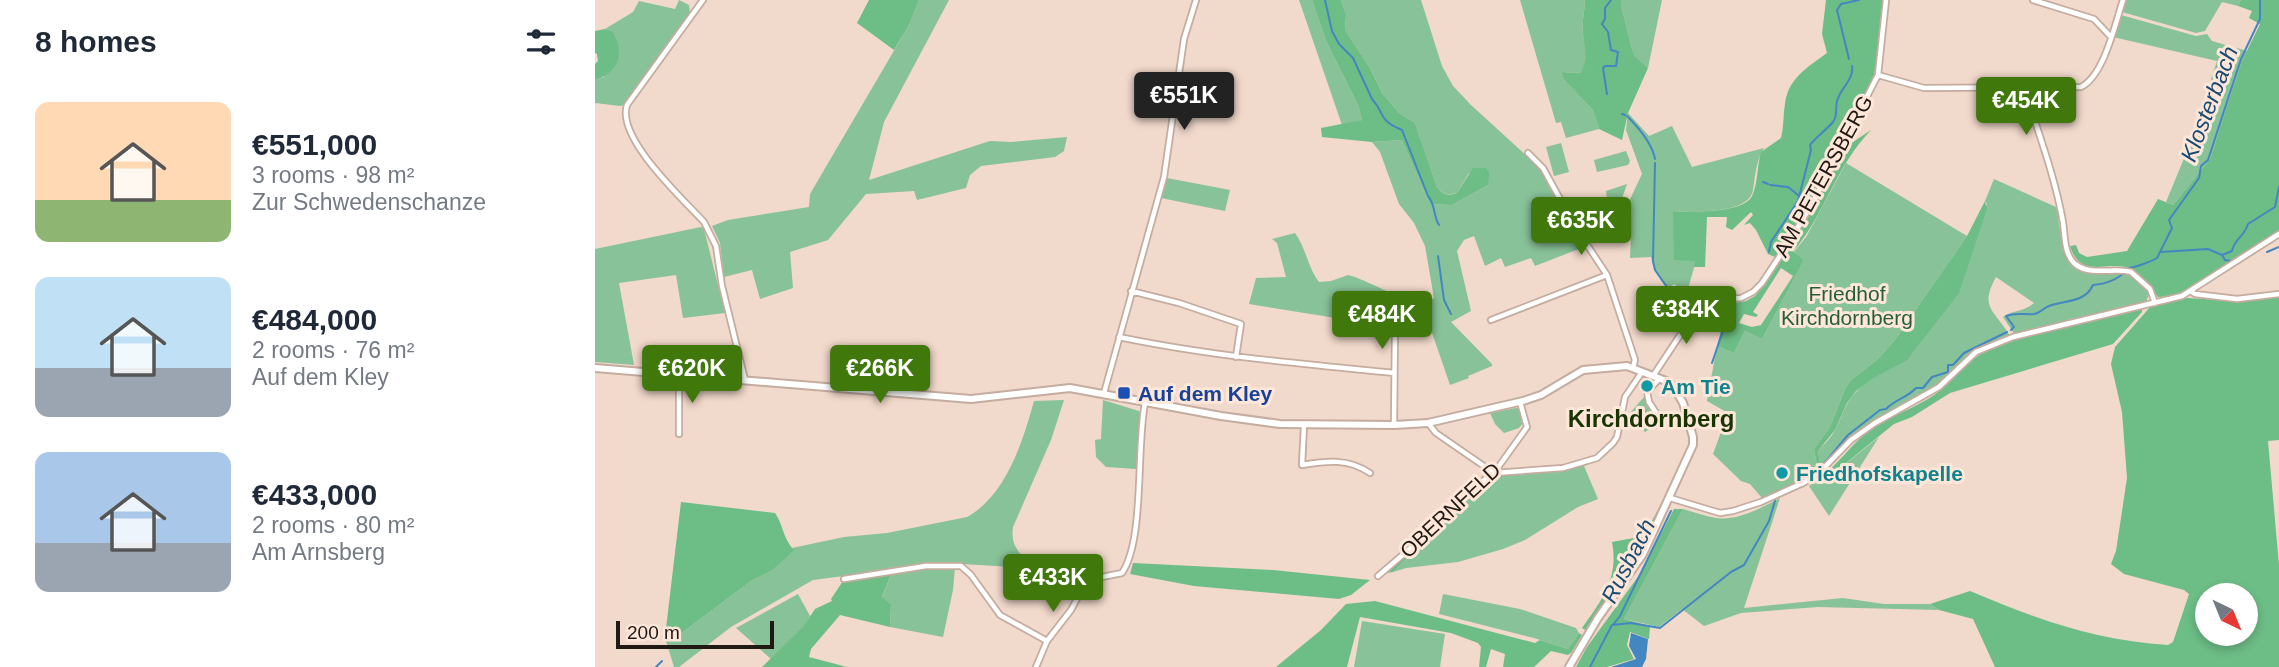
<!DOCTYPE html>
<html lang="en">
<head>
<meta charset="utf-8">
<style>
  body { margin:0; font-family:Helvetica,sans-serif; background:#f6f6f7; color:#1f2937; height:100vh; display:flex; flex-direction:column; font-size:26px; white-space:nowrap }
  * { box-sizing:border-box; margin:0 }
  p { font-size:23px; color:#747a83 }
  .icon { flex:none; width:38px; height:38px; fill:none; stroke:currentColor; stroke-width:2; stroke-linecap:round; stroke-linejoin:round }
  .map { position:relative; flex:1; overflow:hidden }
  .details { display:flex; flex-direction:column; background:#fff; width:595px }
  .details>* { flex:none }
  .needle { width:46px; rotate:137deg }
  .controls { position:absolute; left:1600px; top:583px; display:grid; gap:14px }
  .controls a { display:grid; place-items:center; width:63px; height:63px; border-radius:50%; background:#fff; box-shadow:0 4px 10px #0003; font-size:35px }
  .scale { position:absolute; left:21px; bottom:18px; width:158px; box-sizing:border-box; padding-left:7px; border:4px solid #211914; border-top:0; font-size:19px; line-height:24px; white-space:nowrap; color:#211914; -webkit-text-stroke:5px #fee6d8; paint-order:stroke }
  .price { position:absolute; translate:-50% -60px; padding:0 16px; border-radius:7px; background:#40780b; color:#fff; font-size:23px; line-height:46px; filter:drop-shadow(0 2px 4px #0008) }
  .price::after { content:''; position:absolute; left:50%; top:42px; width:21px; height:16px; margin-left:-10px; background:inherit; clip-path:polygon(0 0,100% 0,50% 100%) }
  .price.active { background:#222; color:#fff }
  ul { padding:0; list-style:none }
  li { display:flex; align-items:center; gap:21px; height:175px; padding:0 35px }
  li span { display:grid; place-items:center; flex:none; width:196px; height:140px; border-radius:14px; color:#555 }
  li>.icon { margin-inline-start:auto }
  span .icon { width:84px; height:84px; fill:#fffc; stroke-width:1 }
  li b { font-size:30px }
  h2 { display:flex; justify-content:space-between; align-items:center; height:84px; padding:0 35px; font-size:30px }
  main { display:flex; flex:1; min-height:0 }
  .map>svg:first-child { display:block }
  .green { fill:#88c298 }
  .forest { fill:#6dbd86; fill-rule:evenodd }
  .water { fill:#4387c2 }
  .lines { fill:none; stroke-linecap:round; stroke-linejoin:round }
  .stream { stroke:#4387c2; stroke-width:2 }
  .street-casing { stroke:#c4ac9f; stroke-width:8 }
  .secondary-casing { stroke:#c4ac9f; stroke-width:10 }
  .street { stroke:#fff; stroke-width:4.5 }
  .secondary { stroke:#fff; stroke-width:6 }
  .culture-dot { fill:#0f9aa8; stroke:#fee6d8; stroke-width:2.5 }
  .transit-dot { fill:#1a4fb4; stroke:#fee6d8; stroke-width:2.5 }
  .labels { text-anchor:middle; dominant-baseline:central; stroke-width:6; stroke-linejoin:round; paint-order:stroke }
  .street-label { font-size:21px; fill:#211914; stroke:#fee6d8 }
  .park-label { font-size:21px; fill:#255e39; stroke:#fee6d8 }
  .culture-label { font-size:21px; font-weight:bold; fill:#0d838f; stroke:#fee6d8; text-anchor:start }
  .transit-label { font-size:21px; font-weight:bold; fill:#164399; stroke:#fee6d8; text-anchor:start }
  .water-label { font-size:23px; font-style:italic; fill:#1a4b74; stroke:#fee6d8 }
  .quarter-label { font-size:24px; font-weight:bold; fill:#193403; stroke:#fee6d8 }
</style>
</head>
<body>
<main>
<section class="details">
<h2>8 homes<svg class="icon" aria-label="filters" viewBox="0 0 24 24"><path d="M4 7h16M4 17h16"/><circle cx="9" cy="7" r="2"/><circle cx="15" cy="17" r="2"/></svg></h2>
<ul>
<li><span style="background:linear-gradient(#ffd9b3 70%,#8fb573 0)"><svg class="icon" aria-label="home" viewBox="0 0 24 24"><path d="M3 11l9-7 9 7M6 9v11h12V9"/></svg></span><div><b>€551,000</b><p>3 rooms · 98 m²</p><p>Zur Schwedenschanze</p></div></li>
<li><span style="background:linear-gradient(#bfe0f5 65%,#9aa5b1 0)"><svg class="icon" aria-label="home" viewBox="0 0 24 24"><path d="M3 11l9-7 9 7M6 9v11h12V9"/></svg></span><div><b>€484,000</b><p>2 rooms · 76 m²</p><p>Auf dem Kley</p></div></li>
<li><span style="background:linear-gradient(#a9c7e8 65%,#9aa5b1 0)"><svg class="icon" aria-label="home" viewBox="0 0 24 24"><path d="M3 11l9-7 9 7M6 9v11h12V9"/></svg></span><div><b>€433,000</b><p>2 rooms · 80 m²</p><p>Am Arnsberg</p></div></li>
</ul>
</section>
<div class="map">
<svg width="1684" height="667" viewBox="0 0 1684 667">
  <rect width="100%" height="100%" fill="#f1d9cb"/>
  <path class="green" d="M84 0 94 5 95 14 31 105 25 106 0 103V80L9 77 17 31 10 29 38 12 44 1 80 9Z
    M324 0H354L289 122 274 180 395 141 416 142 472 137 469 151 460 157 386 166 375 175 371 188 322 200 319 191 271 194 233 240 195 252 198 288 165 299 157 270 129 277 125 243 117 226 133 220 214 207 215 194 314 25Z
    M704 0H717L731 41 763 105 767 120 747 125Z
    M746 0H826L847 66 858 86 876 105 946 169 989 247 940 266 936 258 910 267 906 258 890 266 879 236 869 240 862 251 876 311 856 322 897 364V366L873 376 874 378 855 385 834 324 798 310 797 327 654 304 661 278 691 277 682 243 677 239 700 233C711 248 713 268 724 282L736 281 753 275C775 280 820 311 839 298L830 246 819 223 804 204 785 152 777 142 807 140 835 204 857 205 893 185 874 173 862 193C853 195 848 195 842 187L820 123 804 113 787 93 775 68 750 30 751 15Z
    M925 0H990C990 11 986 23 988 34 991 54 994 52 987 73L966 72 969 80 998 110 1004 129 971 138 966 122 961 123Z
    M1027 0H1067L1053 68 1040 56 1037 49 1026 5Z
    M1532 0H1646L1643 6 1627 2 1610 31 1601 33 1527 12Z
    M1526 15 1601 36 1612 34 1617 41 1652 51 1615 159 1578 205 1571 202 1597 139 1622 61 1518 37Z
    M1033 113 1054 136 1077 126 1097 167 1169 148C1161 160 1160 177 1158 190 1154 215 1098 211 1078 212L1101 261 1092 292 1086 295 1080 284 1072 288C1064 279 1058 268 1056 257L1035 258 1036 233 1030 210 1047 174 1031 130Z
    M966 143 974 172 959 176 951 147Z
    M1031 151 1035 161 1033 165 1002 172 999 160Z
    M1251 163 1372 236 1299 341 1283 359 1255 381 1250 389 1235 427 1219 449 1223 471 1214 478 1167 498 1155 484 1146 481 1118 454 1133 413 1112 401 1122 346 1139 353 1150 331 1167 339 1209 260 1198 253 1211 237Z
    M572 178 635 190 630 211 566 198Z
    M1399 179 1461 207C1468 232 1462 270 1496 273 1508 274 1521 272 1534 274L1554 293 1551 303 1420 335 1408 317C1420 309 1427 313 1439 303L1401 277C1384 308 1399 309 1415 336L1386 346 1375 354 1343 385 1278 421 1255 439 1226 469 1223 451C1229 444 1236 438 1240 430 1247 417 1250 403 1261 392 1281 370 1306 371 1325 343L1392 204 1390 201Z
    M1032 184 1024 207 1030 217 1019 220 1013 206 1011 191Z
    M106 227 109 229 130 313 88 318 81 275 24 283 39 365 0 362V249Z
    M1049 397 1052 401 1051 405 1062 419 1058 424 1059 426 1050 432 1034 414Z
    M469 400 456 440 418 527C415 546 425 555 439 566L436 568 349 563 218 580 136 627 84 667H79L72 644 156 581 178 570 198 550 197 548 249 537 292 533 372 517C411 496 428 441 439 401Z
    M508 400 544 411 546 415 541 469 511 467 501 457 500 440 506 439Z
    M921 408H924L927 424 924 428 909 433 900 424 895 413Z
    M1284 437 1234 516 1214 486 1218 483 1224 485Z
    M998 462 989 466 1003 499 983 507 930 540 908 549 863 562 811 568 798 572 875 497 873 494C903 467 930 475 966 470 977 468 988 464 998 462Z
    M1185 498 1149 608 1248 598 1289 604H1335L1344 610 1223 607 1146 613 1109 626 1087 609 1064 627 1029 619 1088 509C1099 512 1110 516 1121 518 1143 521 1166 508 1185 498Z
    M360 567 358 590 348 637 295 627 296 606 287 598 297 572 330 568Z
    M203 594 215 616 209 627 176 659 141 628Z
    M848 594 925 609 981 628 984 633 973 649 939 638 844 614Z
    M767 621 850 634 845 667H759Z"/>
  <path class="forest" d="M274 0H324L314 25 299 50 262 23Z
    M717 0H746L751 15 750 30 775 68 787 93 804 113 820 123 842 187C848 195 853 196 862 193L878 168H891L894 173 893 185 857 205 835 204 807 140 777 142 727 137 726 128 767 120 763 105 731 41Z
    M990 0H1027L1026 5 1037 49 1040 56 1053 68 1033 113 1027 140 1004 129 998 110 969 80 966 72 986 73C994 54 990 53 988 34 986 23 990 11 990 0Z
    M1231 0H1289L1279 78 1202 224 1180 257 1173 254 1161 230 1155 223 1149 225 1158 215 1156 212 1137 230 1131 227 1132 217H1112L1110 267H1099L1100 261 1079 260 1078 212C1096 211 1148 214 1157 196 1163 184 1162 165 1166 152L1186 138C1189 127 1188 115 1190 104 1193 78 1213 67 1232 53L1227 34Z
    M1646 0H1684V231L1592 291 1578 296 1563 297C1556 288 1548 274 1536 269 1513 259 1486 281 1475 246L1481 245 1484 253 1492 257 1532 251 1563 199 1578 205 1615 159 1648 59 1665 24 1654 18 1657 11 1643 6Z
    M10 29 17 31C30 52 25 72 0 80V64L3 61 2 54 0 53V31Z
    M1276 130C1241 166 1230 214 1198 252L1209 260 1167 339 1150 331 1139 353 1122 346 1133 304 1151 301 1160 296 1170 285 1211 221 1245 154 1252 146ZM1186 268 1198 276 1166 325 1157 327 1144 323 1149 314 1161 317 1163 315 1158 312Z
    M1390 201 1392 209 1364 293 1312 360 1277 379 1261 391 1252 403 1240 430 1223 451 1226 469 1223 471 1219 449 1235 427 1250 389 1255 381 1283 359 1299 341 1372 236Z
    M1684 296V440L1673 441 1684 565V667H1400L1378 619 1344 610 1335 604 1375 591C1441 619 1501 641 1573 645L1578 642 1594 594 1589 590 1529 574 1516 564 1521 551 1532 478 1527 412 1516 364 1520 347 1556 306 1592 298 1642 301ZM1612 595H1650V634H1612Z
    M1547 309V312L1518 344 1355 393 1317 417 1299 424 1224 485 1218 483C1242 468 1256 442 1281 426 1302 413 1328 405 1347 389 1362 377 1373 359 1392 351 1438 329 1497 323 1547 309Z
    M873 494 875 496 798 572 790 573 836 533Z
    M86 502 180 513C189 526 187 537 199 550L178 570 156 581 72 644 70 637Z
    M1067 502C1067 530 1009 604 990 630L987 628C1007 600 1024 578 1017 542L1049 536Z
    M1079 509H1088L1029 619 1055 626 1054 639 1035 632 1032 645 1039 659 1012 667H981L992 647 1045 574Z
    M538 563 678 570 775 580 756 595 744 599 599 586 535 574Z
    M297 572 287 597 296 605 295 627 245 615 216 649 214 657 252 667H167L208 627 220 609 237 601 236 599 248 581Z
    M780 601 940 643 945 640 973 649 984 633 987 635 976 653 973 655 956 651 939 667H908L910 654 896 649 891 667H884L886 647 883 643 856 633 765 617 752 667H681L726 630 751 604Z"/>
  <path class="water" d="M1036 633 1053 639 1051 659 1047 667H1016L1041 659 1034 646Z"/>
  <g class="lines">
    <path class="stream" d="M730 0 737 31 744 44 758 58 777 99C791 114 782 120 807 130L833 196C841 205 838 216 844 225
      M1254 59 1242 10 1246 4 1264 0
      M1012 94 1008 68 1010 66H1021L1023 52 1016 50 1013 32 1007 24 1010 19V8L1016 0
      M1027 114 1030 115
      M1032 116C1042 126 1057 143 1060 159
      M1060 163 1058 261 1060 270 1072 287
      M1168 182 1173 184
      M1175 185 1193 187 1203 195
      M1174 252 1176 242 1203 201 1216 150 1215 145C1218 140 1232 129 1238 122 1243 116 1240 108 1242 101 1246 87 1259 80 1257 66
      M1566 252 1613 249 1627 255 1637 251C1639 239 1650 236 1653 224L1680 207 1684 187
      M1672 252 1684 247
      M1627 255 1630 260 1636 261
      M843 256 849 300 856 314
      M1416 330 1419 327 1411 316C1421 312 1429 315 1439 314 1446 313 1448 308 1454 306 1470 300 1490 303 1498 285 1512 284 1526 278 1534 268 1542 267 1557 261 1562 258L1577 228 1574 220 1604 178 1606 166 1613 160 1646 59 1665 19V0
      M1117 363 1136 307
      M1227 466 1253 435 1285 410 1291 409C1301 399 1312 398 1321 388H1328L1337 377 1353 372V365H1358L1369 353 1412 332
      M1018 625 1025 616 1076 511
      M61 667 67 661
      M995 667 1017 625 1036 623 1065 628 1136 572 1149 565 1174 521 1180 501"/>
    <g class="street-casing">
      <path id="street" d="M108 0 32 105C21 138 88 199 109 222L121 246 127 286 150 380
        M1438 0 1499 19 1516 37
        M1283 75 1329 88 1486 87C1509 76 1520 24 1528 0
        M1429 88C1443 131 1460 177 1468 222 1470 235 1469 253 1479 263 1494 277 1519 267 1536 272L1555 289 1560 303
        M933 153 948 168 981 228 1012 275 1040 360 1038 368
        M536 291 584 303 646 324 641 357
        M1597 292 1600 294 1642 299 1684 294
        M896 320 1012 275
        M524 337C615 356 707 364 799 373
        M84 375V434
        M1058 376 1103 308 1123 300 1146 298 1158 292 1167 283 1196 239 1219 200 1283 75 1291 0
        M1064 379 1052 392 1054 402 1067 422
        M509 393 569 177 589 39 601 0
        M833 423 841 433 899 473 968 468 1002 458 1018 443 1022 437 1030 397 1047 372
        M709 425 707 465C732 461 753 458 775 473
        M799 425 800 329
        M1075 498 1125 513 1138 511 1166 502 1208 483 1222 475 1256 440 1280 423 1344 387 1381 352 1418 337 1587 296 1684 234
        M783 576 818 546 875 490 899 473 932 427 925 402
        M249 579 331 566H366L376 575 405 615 452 641
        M441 667 452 641 476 610 492 580 527 573C550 539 541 447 550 403"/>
    </g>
    <g class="secondary-casing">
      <path id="secondary" d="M0 368 376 399 475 388 626 416 685 424 799 425 833 423 928 401 946 395 988 370 1032 366 1071 381 1079 387 1088 403 1098 437V445L1048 554 1003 618 974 667"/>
    </g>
    <use href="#street" class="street"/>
    <use href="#secondary" class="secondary"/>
  </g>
  <g class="culture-dot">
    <circle cx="1052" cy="386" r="7"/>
    <circle cx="1187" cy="473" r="7"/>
  </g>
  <rect class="transit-dot" x="522" y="386" width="14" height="14" rx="3.5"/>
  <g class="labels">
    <g class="street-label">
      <text transform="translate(1228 176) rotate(-61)">AM PETERSBERG</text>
      <text transform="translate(855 510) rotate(-43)">OBERNFELD</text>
    </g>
    <g class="park-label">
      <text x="1252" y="293">Friedhof<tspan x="1252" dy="24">Kirchdornberg</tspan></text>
    </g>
    <g class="culture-label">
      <text x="1066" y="386">Am Tie</text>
      <text x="1201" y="473">Friedhofskapelle</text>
    </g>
    <g class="transit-label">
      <text x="543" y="393">Auf dem Kley</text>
    </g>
    <g class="water-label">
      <text transform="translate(1614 104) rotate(-69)">Klosterbach</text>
      <text transform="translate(1033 561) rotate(-63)">Rusbach</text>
    </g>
    <g class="quarter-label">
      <text x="1056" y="418">Kirchdornberg</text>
    </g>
  </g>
</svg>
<div class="controls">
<a><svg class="needle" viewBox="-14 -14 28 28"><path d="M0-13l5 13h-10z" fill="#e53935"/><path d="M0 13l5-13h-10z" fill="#747a83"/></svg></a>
</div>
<div class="scale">200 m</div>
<b class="price active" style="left:589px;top:132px">€551K</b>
<b class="price" style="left:1431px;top:137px">€454K</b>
<b class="price" style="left:986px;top:257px">€635K</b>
<b class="price" style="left:1091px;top:346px">€384K</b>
<b class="price" style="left:787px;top:351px">€484K</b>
<b class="price" style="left:97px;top:405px">€620K</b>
<b class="price" style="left:285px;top:405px">€266K</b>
<b class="price" style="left:458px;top:614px">€433K</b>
</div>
</main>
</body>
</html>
